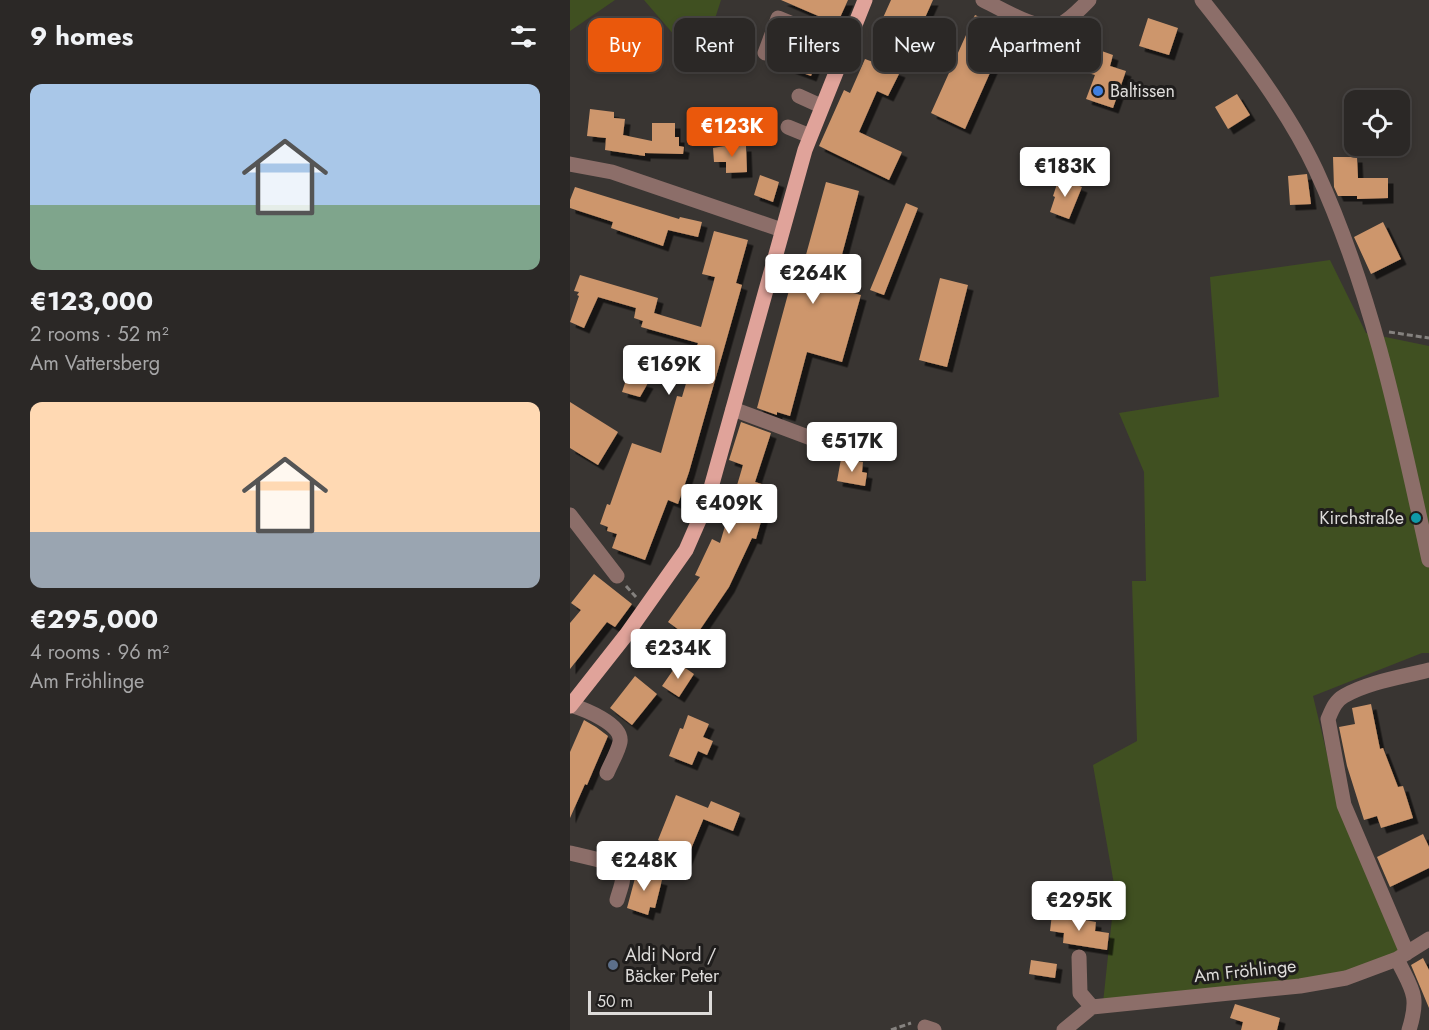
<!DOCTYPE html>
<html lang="en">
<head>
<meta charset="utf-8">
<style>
  body { margin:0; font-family:Jost,sans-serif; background:#373432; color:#f1f3f6; height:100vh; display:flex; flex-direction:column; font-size:22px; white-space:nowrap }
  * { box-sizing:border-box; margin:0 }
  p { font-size:20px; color:#a6a6a7 }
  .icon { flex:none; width:33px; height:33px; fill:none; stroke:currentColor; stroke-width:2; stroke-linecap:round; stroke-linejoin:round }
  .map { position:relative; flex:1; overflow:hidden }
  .side { display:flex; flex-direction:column; background:#2b2826; width:570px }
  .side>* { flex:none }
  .hud { position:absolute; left:18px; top:18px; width:570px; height:54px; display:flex; gap:12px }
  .controls { position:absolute; left:774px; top:90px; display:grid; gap:12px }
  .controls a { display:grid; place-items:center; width:66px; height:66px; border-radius:12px; background:#2b2826; box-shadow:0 3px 9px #0003,0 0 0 2px #474443; font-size:30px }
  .scale { position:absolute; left:18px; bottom:15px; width:124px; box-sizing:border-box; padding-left:6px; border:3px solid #dedcda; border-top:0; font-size:16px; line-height:21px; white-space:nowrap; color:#dedcda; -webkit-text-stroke:4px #1f1d1c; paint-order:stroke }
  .price { position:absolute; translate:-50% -51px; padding:0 14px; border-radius:6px; background:#fff; color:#222; font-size:20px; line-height:39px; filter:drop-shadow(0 2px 3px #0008) }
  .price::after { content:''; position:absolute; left:50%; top:36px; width:18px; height:14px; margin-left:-9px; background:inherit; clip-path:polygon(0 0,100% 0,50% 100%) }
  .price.selected { background:#ea580c; color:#fff }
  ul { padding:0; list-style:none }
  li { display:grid; align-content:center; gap:12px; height:318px; padding:0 30px }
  li span { display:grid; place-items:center; height:186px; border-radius:12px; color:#555 }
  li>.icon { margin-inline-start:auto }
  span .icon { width:108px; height:108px; fill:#fffc; stroke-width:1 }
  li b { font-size:26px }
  h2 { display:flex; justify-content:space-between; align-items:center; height:72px; padding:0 30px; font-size:26px }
  .tag { padding:0 21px; border-radius:12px; background:#2b2826; box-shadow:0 3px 9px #0003,0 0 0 2px #474443; font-size:21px; line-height:54px }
  .tag.selected { background:#ea580c; color:#fff }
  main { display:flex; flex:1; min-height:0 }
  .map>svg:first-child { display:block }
  .green { fill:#405021 }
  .building { fill:#cd966c; filter:url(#shadow) }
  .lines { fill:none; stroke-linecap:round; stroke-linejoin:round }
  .path { stroke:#85827f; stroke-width:3; stroke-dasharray:6 3; stroke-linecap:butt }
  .minor { stroke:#8c6e69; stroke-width:15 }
  .major { stroke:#e0a39a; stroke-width:15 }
  .shop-dot { fill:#3f7fe0; stroke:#1f1d1c; stroke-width:2 }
  .culture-dot { fill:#0f9aa8; stroke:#1f1d1c; stroke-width:2 }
  .service-dot { fill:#5c6f8a; stroke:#1f1d1c; stroke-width:2 }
  .labels { text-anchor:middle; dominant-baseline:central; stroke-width:6; stroke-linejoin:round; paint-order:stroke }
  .poi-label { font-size:18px; fill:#dedcda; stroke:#1f1d1c; text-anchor:start }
  .street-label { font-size:18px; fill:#dedcda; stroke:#1f1d1c }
</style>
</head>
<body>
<main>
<section class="side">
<h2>9 homes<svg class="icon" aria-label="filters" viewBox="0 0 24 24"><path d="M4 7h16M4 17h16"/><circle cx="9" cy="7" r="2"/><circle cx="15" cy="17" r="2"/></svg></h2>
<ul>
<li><span style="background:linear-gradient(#a9c7e8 65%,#7fa58c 0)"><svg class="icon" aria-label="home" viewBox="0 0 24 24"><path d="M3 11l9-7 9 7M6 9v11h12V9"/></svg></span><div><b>€123,000</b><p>2 rooms · 52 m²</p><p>Am Vattersberg</p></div></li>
<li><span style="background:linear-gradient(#ffd9b3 70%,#9aa5b1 0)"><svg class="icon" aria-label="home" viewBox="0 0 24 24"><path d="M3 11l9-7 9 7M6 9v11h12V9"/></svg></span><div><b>€295,000</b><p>4 rooms · 96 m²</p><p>Am Fröhlinge</p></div></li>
</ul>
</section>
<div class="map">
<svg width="859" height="1030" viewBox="0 0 859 1030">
  <defs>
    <filter id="shadow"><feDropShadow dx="5.5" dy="5.5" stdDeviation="0" flood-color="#0009"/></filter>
  </defs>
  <rect width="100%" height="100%" fill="#393532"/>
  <path class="green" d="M0 0H45L0 31Z
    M74 0H151L130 65Z
    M760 260 796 333 859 346V653H852L743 696 769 804 833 952 776 975 533 1003 545 890 523 765 567 741 562 581H576L574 472 549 413 649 397 640 277Z"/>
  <path class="building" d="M211 0H278L267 24Z
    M321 0H363L338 55 303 40Z
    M405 15 439 30 395 129 361 113Z
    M578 18 608 28 599 55 569 46Z
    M510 26 524 31 519 45 505 40Z
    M215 31 252 47 241 76 203 62Z
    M526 49 543 55 540 66 556 71 543 108 516 99 525 75 518 73Z
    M295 59 330 72 318 96 307 91 289 132 332 152 319 180 249 146 274 90 280 93Z
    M667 94 680 115 658 129 645 107Z
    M20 109 44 112V118L55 119 53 135 82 141V123H105V137H109V146L114 147 113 154 75 153V156L35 150 36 138 17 136Z
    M155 146H176L177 172 156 173V162H144L143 148Z
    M763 157H787L788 178H818V198L787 199V196H768L764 187Z
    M737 174 741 204 720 205 718 176Z
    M190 175 209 182 203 202 184 195Z
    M489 178 512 187 499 219 480 212 485 197 483 196Z
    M256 182 289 191 270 262 263 260 255 286 291 295 272 362 237 352 220 416 207 412V415L187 408 224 272 231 273Z
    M5 187 109 219 110 217 132 222 128 237 98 230 93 246 41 228 43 222 0 208V200Z
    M336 203 348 208 314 295 300 290Z
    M813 222 831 259 801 274 784 237Z
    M144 231 178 240 166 283 172 285 119 472 108 504 98 500 75 560 42 548 47 534 37 531 38 527 30 524 37 504 40 505 62 443 91 453 107 396 112 397 128 343 71 327 73 321 64 318 66 308 28 297 14 328 0 322 9 296 7 295 9 292 4 291 10 275 88 298 84 313 131 327 145 277 132 274Z
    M370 278 398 285 377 367 349 360Z
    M57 377 78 383 70 397 52 392Z
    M0 402 48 432 28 465 0 448Z
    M171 422 201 433 185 482 201 487 186 539 182 538 159 587 123 640 98 622 130 577 125 575 142 539 150 543 173 465 159 460Z
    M271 459 293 462 292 472 297 473 295 486 267 481Z
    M24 574 62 604 45 627 37 622 0 669V623L11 610 1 603Z
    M108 663 124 674 109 697 92 686Z
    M65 676 87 694 62 725 40 708Z
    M801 704 810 749 813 748 828 787 833 786 843 818 811 828 807 816 794 820 777 766 769 727 785 724 782 708Z
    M118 715 139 724 133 737 143 741 137 755 128 751 122 765 99 756 110 728 113 729Z
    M14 720 26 727 38 736 17 785 15 784 0 818V752Z
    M106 795 138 808 116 861 89 850 92 842 88 840Z
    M141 801 170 813 163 831 133 819Z
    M853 834 859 847V868L820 887 807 857Z
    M68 867 82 870 80 877 92 880 85 908 80 907 78 915 57 908Z
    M482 914 526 922 525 931 539 933 537 950 493 943 494 933 480 931Z
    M853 958 859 970V1008L841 965Z
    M461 960 487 964 485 978 459 974Z
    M665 1004 710 1018 707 1030H671L673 1022 660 1018Z"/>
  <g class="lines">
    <path class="path" d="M819 332 859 338
      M56 586 66 597
      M321 1030 341 1023"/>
    <path class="minor" d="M413 0C430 8 472 34 489 25 500 20 510 9 519 0
      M632 0C672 50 719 112 746 170 803 294 830 427 859 560
      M195 53 208 18 276 46
      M229 96 251 106
      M218 127 240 136
      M0 164 42 172 212 230
      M163 409 254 443
      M0 515 47 576
      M0 705C14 709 53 724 50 742 48 752 41 763 37 773
      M0 853C11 856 48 862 52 872 55 879 49 892 47 900
      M837 953 774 805 758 719C762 710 765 701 774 696 798 682 832 677 859 670
      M509 957 510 993 522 1007
      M827 959C842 990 850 995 839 1030
      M355 1027 364 1030
      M494 1030 522 1007 730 986 776 978 827 959 859 939"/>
    <path class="major" d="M0 706 56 635 116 550 137 502 235 150 295 0"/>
  </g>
  <circle class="shop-dot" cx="528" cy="91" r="6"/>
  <circle class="culture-dot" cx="846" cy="518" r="6"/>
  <circle class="service-dot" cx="43" cy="965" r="6"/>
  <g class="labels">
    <g class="poi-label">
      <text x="540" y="91">Baltissen</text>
      <text x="834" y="518" text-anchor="end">Kirchstraße</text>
      <text x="55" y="955">Aldi Nord /<tspan x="55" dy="21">Bäcker Peter</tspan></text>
    </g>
    <g class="street-label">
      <text transform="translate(675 971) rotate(-6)">Am Fröhlinge</text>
    </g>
  </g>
</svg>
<div class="controls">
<a><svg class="icon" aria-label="locate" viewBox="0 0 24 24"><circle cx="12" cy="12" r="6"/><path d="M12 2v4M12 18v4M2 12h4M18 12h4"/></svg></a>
</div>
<div class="scale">50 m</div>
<b class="price selected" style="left:162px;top:158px">€123K</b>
<b class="price" style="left:495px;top:198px">€183K</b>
<b class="price" style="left:243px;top:305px">€264K</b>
<b class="price" style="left:99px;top:396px">€169K</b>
<b class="price" style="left:282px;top:473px">€517K</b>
<b class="price" style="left:159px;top:535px">€409K</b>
<b class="price" style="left:108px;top:680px">€234K</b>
<b class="price" style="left:74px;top:892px">€248K</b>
<b class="price" style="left:509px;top:932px">€295K</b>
<div class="hud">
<a class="tag selected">Buy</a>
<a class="tag">Rent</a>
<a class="tag">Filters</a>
<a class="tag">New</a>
<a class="tag">Apartment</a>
</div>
</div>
</main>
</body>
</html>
